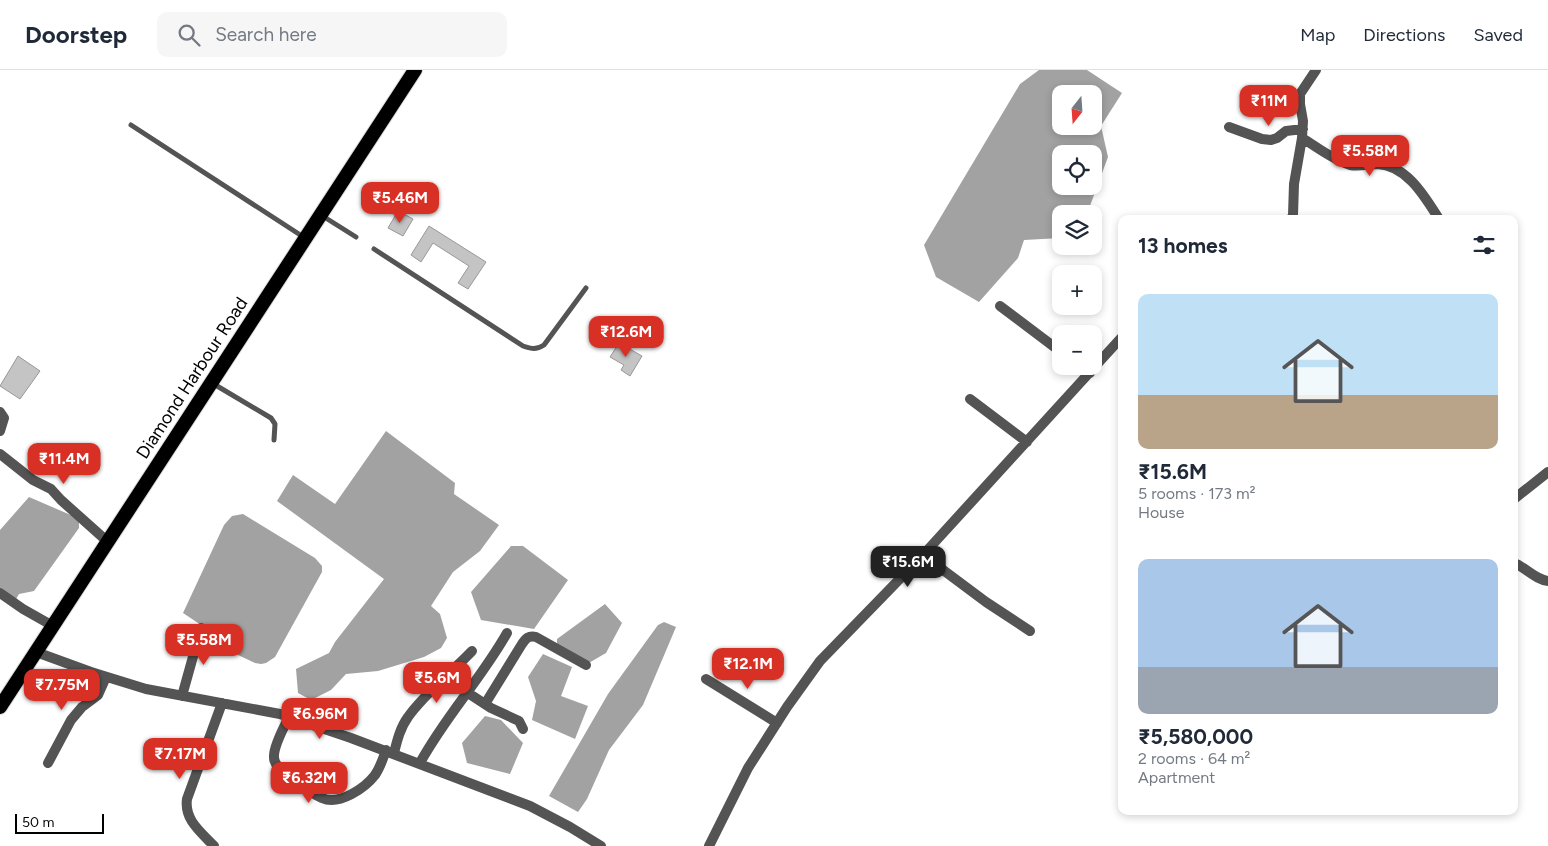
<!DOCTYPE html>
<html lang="en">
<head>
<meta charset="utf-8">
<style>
  body { margin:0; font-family:Figtree,sans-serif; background:#f6f6f7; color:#1f2937; height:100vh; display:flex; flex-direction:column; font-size:19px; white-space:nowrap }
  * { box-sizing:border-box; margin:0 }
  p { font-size:16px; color:#747a83 }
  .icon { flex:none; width:28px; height:28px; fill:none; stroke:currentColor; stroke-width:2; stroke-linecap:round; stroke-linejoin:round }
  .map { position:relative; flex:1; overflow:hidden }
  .sheet { position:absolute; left:1118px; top:145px; width:400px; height:600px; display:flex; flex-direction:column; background:#fff; border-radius:10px; box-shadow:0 2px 8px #0003 }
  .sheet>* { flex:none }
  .needle { width:32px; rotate:197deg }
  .tools { position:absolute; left:1052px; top:15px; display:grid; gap:10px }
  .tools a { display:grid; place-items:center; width:50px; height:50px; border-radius:10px; background:#fff; box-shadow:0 2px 8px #0003; font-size:25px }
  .scale { position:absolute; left:15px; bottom:12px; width:89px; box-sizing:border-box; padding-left:5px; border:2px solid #000; border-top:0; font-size:14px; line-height:18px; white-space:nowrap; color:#000; -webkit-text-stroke:4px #fff; paint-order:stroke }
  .price { position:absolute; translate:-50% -42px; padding:0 11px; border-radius:10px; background:#d93025; color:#fff; font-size:16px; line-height:32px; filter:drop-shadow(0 1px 2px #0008) }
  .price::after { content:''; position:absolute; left:50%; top:30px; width:15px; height:11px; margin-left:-8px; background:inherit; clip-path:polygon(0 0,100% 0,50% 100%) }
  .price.on { background:#222; color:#fff }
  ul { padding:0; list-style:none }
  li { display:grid; align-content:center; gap:10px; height:265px; padding:0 20px }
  li span { display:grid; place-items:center; height:155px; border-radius:10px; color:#555 }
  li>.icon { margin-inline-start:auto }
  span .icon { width:90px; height:90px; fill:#fffc; stroke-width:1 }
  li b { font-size:21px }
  h2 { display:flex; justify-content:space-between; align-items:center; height:60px; padding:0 20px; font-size:21px }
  header { display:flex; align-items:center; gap:30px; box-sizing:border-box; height:70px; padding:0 25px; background:#fff; border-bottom:1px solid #e0e1e3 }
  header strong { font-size:24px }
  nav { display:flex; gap:28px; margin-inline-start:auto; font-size:18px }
  .search { width:350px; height:45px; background:#f6f6f7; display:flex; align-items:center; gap:12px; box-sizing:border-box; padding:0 18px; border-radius:10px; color:#747a83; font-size:19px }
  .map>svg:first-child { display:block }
  .water { fill:#a2a2a2; fill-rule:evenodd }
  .building { fill:#c4c4c4; stroke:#989898 }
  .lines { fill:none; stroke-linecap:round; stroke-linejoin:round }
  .trunk-casing { stroke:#dbdbdb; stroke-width:16 }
  .service { stroke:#545454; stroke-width:5 }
  .minor { stroke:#545454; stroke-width:10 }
  .trunk { stroke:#000; stroke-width:14 }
  .labels { text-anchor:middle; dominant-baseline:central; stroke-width:5; stroke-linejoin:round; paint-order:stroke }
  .street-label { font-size:18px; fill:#000; stroke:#fff }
</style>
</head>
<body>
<header>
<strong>Doorstep</strong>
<div class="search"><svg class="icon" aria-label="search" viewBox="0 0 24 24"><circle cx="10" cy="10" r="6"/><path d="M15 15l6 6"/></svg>Search here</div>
<nav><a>Map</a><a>Directions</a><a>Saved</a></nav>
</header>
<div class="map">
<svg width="1548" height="776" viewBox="0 0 1548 776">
  <rect width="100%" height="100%" fill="#fff"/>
  <path class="water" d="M1039 0H1087L1122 23 1101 56 1108 87 1087 144H1061V168L1024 170 1018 188 979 232 936 207 924 175 1020 14ZM1061 24H1094V56H1061ZM1061 84H1094V116H1061Z
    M386 361 455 413 454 424 499 455 480 481 453 502 431 536 440 544 447 568 441 578 424 587 378 601 346 604 331 620 311 630 298 623 296 599 329 583 335 572 384 509 277 431 293 405 335 434Z
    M29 427 73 446 79 452V458L34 521 19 524 15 531 0 518V460Z
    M243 444 315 488 322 496V502L275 587 266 593 261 594 255 593 219 576 222 569 183 543 224 455 232 446Z
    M511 476H523L568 510 534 559 481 550 471 522Z
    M605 534 622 553 606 583 587 594 557 580V569Z
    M664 552 676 557 643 635 609 680 587 729 578 742 549 726 608 624 658 555Z
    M543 584 572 597 561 626 588 636 575 669 532 650 536 631 528 607Z
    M485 646 501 650 523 673 510 704 467 693 462 673Z"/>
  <path class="building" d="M398 141 413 149 403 166 388 158Z
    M429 156 486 192 468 219 458 213 469 196 433 173 421 192 411 185Z
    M619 273 642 286 630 306 621 300 624 295 610 287Z
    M18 286 40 301 20 329 0 316Z"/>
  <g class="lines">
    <g class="trunk-casing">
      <path id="trunk" d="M0 637 415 0"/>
    </g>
    <path class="service" d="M131 55 305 168
      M321 145 356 167
      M374 179 523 276C532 279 536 280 544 275L586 218
      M212 313 271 348 275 354 274 370"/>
    <path class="minor" d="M1229 57 1262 69 1271 70 1277 68 1286 61 1303 59
      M1302 68C1317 77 1333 90 1350 95 1359 97 1368 94 1377 94 1407 95 1425 127 1439 149
      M1291 149 1293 145 1294 114 1302 68 1303 51 1300 34V24L1316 0
      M1000 236 1061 282
      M1081 296 1090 303
      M970 329 1027 372
      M0 342 4 348 0 361
      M0 384 33 410 51 419 61 430 108 472
      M1514 429 1548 402
      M923 485 986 532 1030 561
      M1514 493C1525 497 1536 510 1548 511
      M0 523 23 539 53 556
      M36 582 91 602 146 619 280 644 351 668 530 736 570 757 601 776
      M706 609 777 653
      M468 623 491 638 519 651 523 659
      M182 626 201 558
      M485 634 522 574C526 568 529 565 536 567L586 595
      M289 647C284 657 274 675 274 686 273 697 286 703 293 708 302 715 312 724 322 728 339 736 365 718 375 705 380 698 383 689 386 680
      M394 683C397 671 400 658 408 647 423 625 453 601 472 581
      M48 693 71 650 82 637 98 625 106 607
      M420 693C445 647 481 609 507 563
      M214 776C201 762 184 750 187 729L222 633
      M709 776 748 698 787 637 820 591 923 485 1121 268"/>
    <use href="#trunk" class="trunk"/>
  </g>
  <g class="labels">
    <g class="street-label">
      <text transform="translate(192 308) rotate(-57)">Diamond Harbour Road</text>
    </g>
  </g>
</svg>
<div class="tools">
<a><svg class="needle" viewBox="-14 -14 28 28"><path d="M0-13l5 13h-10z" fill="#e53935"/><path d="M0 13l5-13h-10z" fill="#747a83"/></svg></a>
<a><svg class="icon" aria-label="locate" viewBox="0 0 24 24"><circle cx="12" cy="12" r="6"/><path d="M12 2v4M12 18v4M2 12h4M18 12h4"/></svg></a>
<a><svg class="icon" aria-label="layers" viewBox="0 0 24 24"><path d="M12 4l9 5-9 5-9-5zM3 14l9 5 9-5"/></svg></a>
<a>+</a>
<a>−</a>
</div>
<div class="scale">50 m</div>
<b class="price" style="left:1269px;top:57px">₹11M</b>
<b class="price" style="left:1370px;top:107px">₹5.58M</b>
<b class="price" style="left:400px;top:154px">₹5.46M</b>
<b class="price" style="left:626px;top:288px">₹12.6M</b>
<b class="price" style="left:64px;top:415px">₹11.4M</b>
<b class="price on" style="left:908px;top:518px">₹15.6M</b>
<b class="price" style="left:204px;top:596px">₹5.58M</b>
<b class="price" style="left:748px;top:620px">₹12.1M</b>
<b class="price" style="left:437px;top:634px">₹5.6M</b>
<b class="price" style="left:62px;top:641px">₹7.75M</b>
<b class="price" style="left:320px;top:670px">₹6.96M</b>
<b class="price" style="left:180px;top:710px">₹7.17M</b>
<b class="price" style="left:309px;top:734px">₹6.32M</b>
<section class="sheet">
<h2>13 homes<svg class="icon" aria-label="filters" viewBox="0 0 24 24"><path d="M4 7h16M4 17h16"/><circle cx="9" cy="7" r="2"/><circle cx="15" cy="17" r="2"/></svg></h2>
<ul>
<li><span style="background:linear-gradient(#bfe0f5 65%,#b9a48a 0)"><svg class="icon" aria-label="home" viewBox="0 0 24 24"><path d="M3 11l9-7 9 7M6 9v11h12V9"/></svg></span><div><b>₹15.6M</b><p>5 rooms · 173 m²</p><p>House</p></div></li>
<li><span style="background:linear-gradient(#a9c7e8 70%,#9aa5b1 0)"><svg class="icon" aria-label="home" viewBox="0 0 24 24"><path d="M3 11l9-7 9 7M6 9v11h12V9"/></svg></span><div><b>₹5,580,000</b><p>2 rooms · 64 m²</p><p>Apartment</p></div></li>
</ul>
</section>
</div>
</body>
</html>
